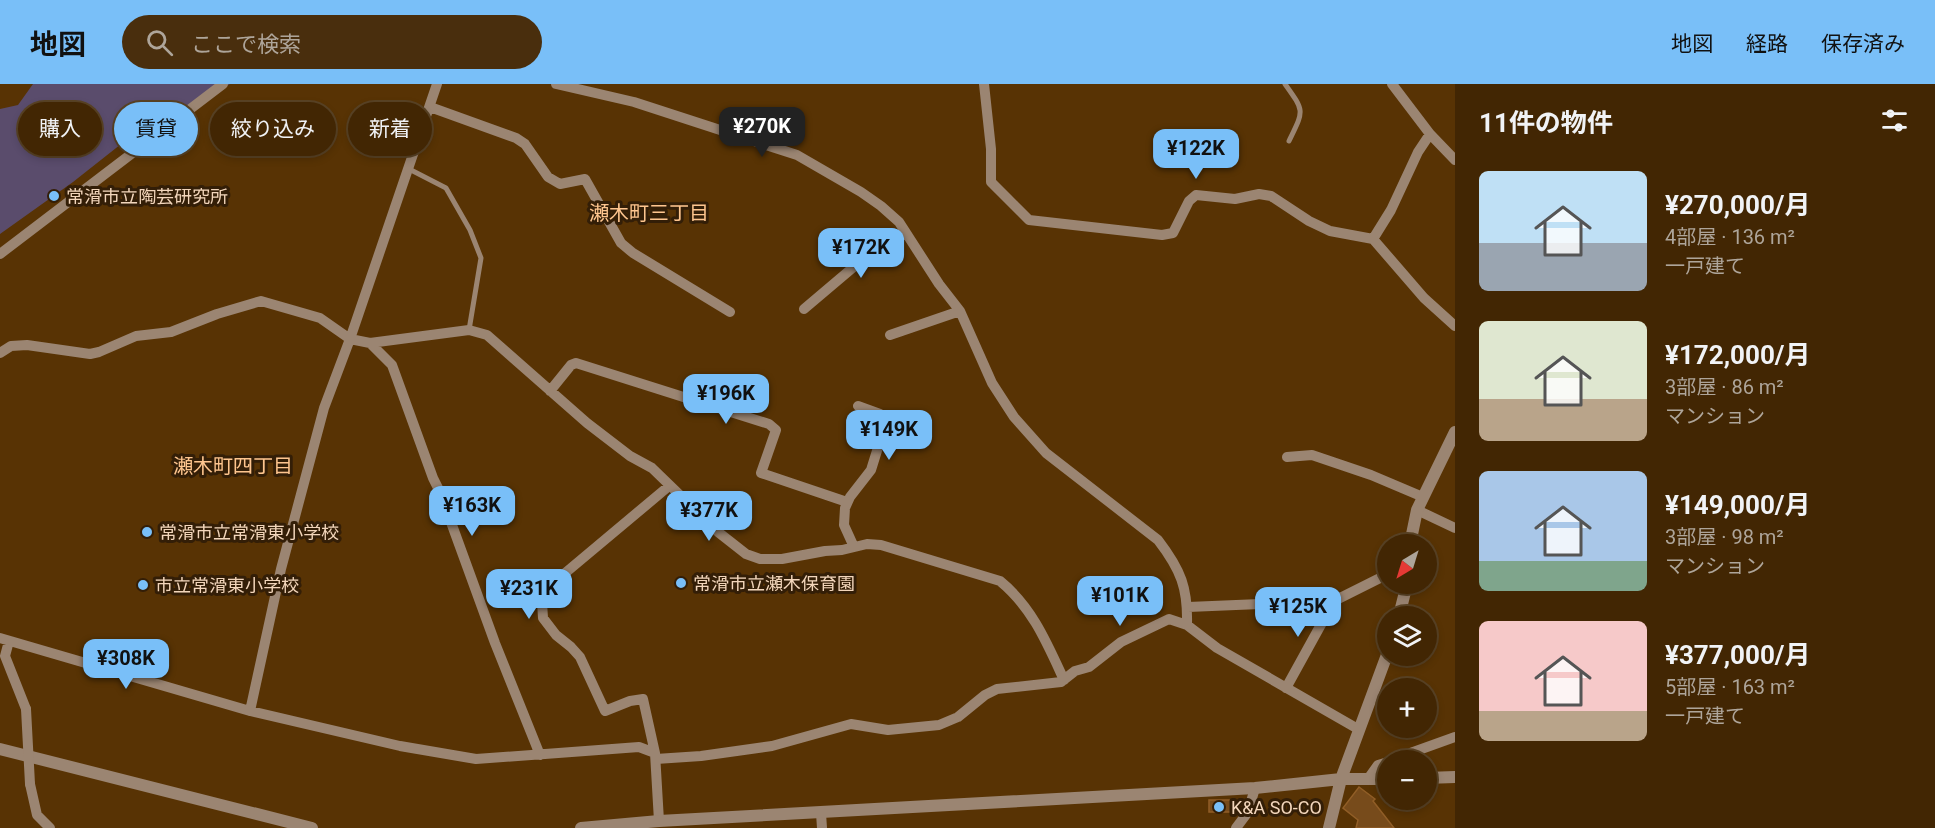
<!DOCTYPE html>
<html lang="ja">
<head>
<meta charset="utf-8">
<style>
  body { margin:0; font-family:Roboto,"Noto Sans JP",sans-serif; background:#492e0d; color:#f1f3f6; height:100vh; display:flex; flex-direction:column; font-size:22px; white-space:nowrap }
  * { box-sizing:border-box; margin:0 }
  p { font-size:20px; color:#aea59a }
  .icon { flex:none; width:33px; height:33px; fill:none; stroke:currentColor; stroke-width:2; stroke-linecap:round; stroke-linejoin:round }
  .map { position:relative; flex:1; overflow:hidden }
  .panel { display:flex; flex-direction:column; background:#422603; width:480px }
  .panel>* { flex:none }
  .banner { position:absolute; left:18px; top:18px; width:570px; height:54px; display:flex; gap:12px }
  .needle { width:39px; rotate:218deg }
  .buttons { position:absolute; left:1377px; top:450px; display:grid; gap:12px }
  .buttons a { display:grid; place-items:center; width:60px; height:60px; border-radius:50%; background:#422603; box-shadow:0 3px 9px #0003,0 0 0 2px #5a4325; font-size:30px }
  .price { position:absolute; translate:-50% -51px; padding:0 14px; border-radius:12px; background:#79bff8; color:#111; font-size:20px; line-height:39px; filter:drop-shadow(0 2px 3px #0008) }
  .price::after { content:''; position:absolute; left:50%; top:36px; width:18px; height:14px; margin-left:-9px; background:inherit; clip-path:polygon(0 0,100% 0,50% 100%) }
  .price.selected { background:#222; color:#fff }
  ul { padding:0; list-style:none }
  li { display:flex; align-items:center; gap:18px; height:150px; padding:0 24px }
  li span { display:grid; place-items:center; flex:none; width:168px; height:120px; border-radius:9px; color:#555 }
  li>.icon { margin-inline-start:auto }
  span .icon { width:72px; height:72px; fill:#fffc; stroke-width:1 }
  li b { font-size:26px }
  h2 { display:flex; justify-content:space-between; align-items:center; height:72px; padding:0 24px; font-size:26px }
  .tag { padding:0 21px; border-radius:27px; background:#422603; box-shadow:0 3px 9px #0003,0 0 0 2px #5a4325; font-size:21px; line-height:54px }
  .tag.selected { background:#79bff8; color:#111 }
  header { display:flex; align-items:center; gap:36px; box-sizing:border-box; height:84px; padding:0 30px; background:#79bff8; color:#111 }
  header strong { font-size:28px }
  nav { display:flex; gap:33px; margin-inline-start:auto; font-size:21px }
  .search { width:420px; height:54px; background:#492e0d; display:flex; align-items:center; gap:15px; box-sizing:border-box; padding:0 21px; border-radius:33px; color:#aea59a; font-size:22px }
  main { display:flex; flex:1; min-height:0 }
  .map>svg:first-child { display:block }
  .green { fill:#5a4c6c }
  .building { fill:#774b1b; stroke:#915e27; stroke-width:1.5 }
  .lines { fill:none; stroke-linecap:round; stroke-linejoin:round }
  .service { stroke:#9b8572; stroke-width:5 }
  .minor { stroke:#9b8572; stroke-width:10 }
  .tertiary { stroke:#9b8572; stroke-width:12 }
  .minor-bridge { stroke:#9b8572; stroke-width:10 }
  .poi-dot { fill:#79bff8; stroke:#331e07; stroke-width:2 }
  .labels { text-anchor:middle; dominant-baseline:central; stroke-width:6; stroke-linejoin:round; paint-order:stroke }
  .poi-label { font-size:18px; fill:#f3d6bb; stroke:#331e07; text-anchor:start }
  .neighbourhood-label { font-size:20px; fill:#fec58e; stroke:#331e07 }
</style>
</head>
<body>
<header>
<strong>地図</strong>
<div class="search"><svg class="icon" aria-label="search" viewBox="0 0 24 24"><circle cx="10" cy="10" r="6"/><path d="M15 15l6 6"/></svg>ここで検索</div>
<nav><a>地図</a><a>経路</a><a>保存済み</a></nav>
</header>
<main>
<div class="map">
<svg width="1455" height="744" viewBox="0 0 1455 744">
  <rect width="100%" height="100%" fill="#583304"/>
  <path class="green" d="M33 0H230L130 53 73 98 0 150V25L18 21Z"/>
  <path class="building" d="M1359 703 1375 715 1373 717 1394 744H1356L1358 736 1343 724Z
    M1209 716H1235V728H1209Z"/>
  <g class="lines">
    <path class="service" d="M1285 0C1305 28 1304 26 1289 57
      M409 85 446 104 470 146 481 174 469 246"/>
    <path class="minor" d="M556 0 634 18 797 71 861 108 881 122 899 138 939 200 960 227 992 299 1014 333 1046 369 1158 456C1181 486 1188 504 1187 541
      M984 0 991 65V98L1029 136 1162 151 1173 149 1189 117 1196 111 1235 115 1259 110 1271 112 1309 137 1330 147 1373 155 1424 214 1455 242
      M1392 0 1430 50 1455 76
      M430 23 516 54 525 60 548 93 560 100 585 95 621 159 633 169 730 228
      M1373 155 1391 126 1418 68 1430 50
      M0 170 223 0
      M804 225 869 170 906 149
      M890 251 960 227
      M370 259 392 281 433 394 440 408 495 559 540 671
      M0 269 11 262 27 261 90 270 99 268 136 252 171 248 217 230 261 217 320 234 350 255 370 259 469 246 487 251 587 339 630 372 652 384 718 448 746 470 760 475H782L825 467 842 466 867 460 881 461 1000 497C1032 523 1047 559 1064 596
      M550 307 571 281 576 279 769 340 776 346 761 389 847 418
      M1287 373 1312 371 1371 391 1423 413
      M1417 426 1455 444
      M854 463 844 441 845 424 850 413 871 386 885 341 880 330 858 322
      M1188 523 1334 517 1388 490
      M0 554 250 627 400 662 476 675 639 663 655 669 659 737
      M9 557 5 572 26 625
      M1286 604 1334 517
      M250 627 281 485 324 324 350 255 437 0
      M655 669 643 615 630 617 605 627 580 573 571 563 556 551 543 534 542 518 558 495 669 402
      M656 675 701 672 772 662 851 640 888 646 939 641 958 633 985 611 997 605 1061 598 1075 587 1089 583 1121 558 1169 535 1187 541 1217 564 1358 645
      M1391 676 1455 653
      M1368 695 1378 681 1388 678
      M30 700 37 731 50 744
      M821 729 822 744
      M1236 744 1248 728 1255 704"/>
    <path class="tertiary" d="M1410 460 1417 426 1455 348
      M1399 532 1407 500
      M0 665 312 744
      M1426 694 1455 693
      M581 744 659 737 1255 704 1341 695H1388
      M1329 744 1341 695 1388 568"/>
    <path class="minor-bridge" d="M26 625 30 700"/>
  </g>
  <g class="poi-dot">
    <circle cx="54" cy="112" r="6"/>
    <circle cx="147" cy="448" r="6"/>
    <circle cx="681" cy="499" r="6"/>
    <circle cx="143" cy="501" r="6"/>
    <circle cx="1219" cy="723" r="6"/>
  </g>
  <g class="labels">
    <g class="poi-label">
      <text x="66" y="112">常滑市立陶芸研究所</text>
      <text x="159" y="448">常滑市立常滑東小学校</text>
      <text x="693" y="499">常滑市立瀬木保育園</text>
      <text x="155" y="501">市立常滑東小学校</text>
      <text x="1231" y="723">K&amp;A SO-CO</text>
    </g>
    <g class="neighbourhood-label">
      <text x="649" y="129">瀬木町三丁目</text>
      <text x="233" y="382">瀬木町四丁目</text>
    </g>
  </g>
</svg>
<div class="buttons">
<a><svg class="needle" viewBox="-14 -14 28 28"><path d="M0-13l5 13h-10z" fill="#e53935"/><path d="M0 13l5-13h-10z" fill="#aea59a"/></svg></a>
<a><svg class="icon" aria-label="layers" viewBox="0 0 24 24"><path d="M12 4l9 5-9 5-9-5zM3 14l9 5 9-5"/></svg></a>
<a>+</a>
<a>−</a>
</div>
<b class="price selected" style="left:762px;top:74px">¥270K</b>
<b class="price" style="left:1196px;top:96px">¥122K</b>
<b class="price" style="left:861px;top:195px">¥172K</b>
<b class="price" style="left:726px;top:341px">¥196K</b>
<b class="price" style="left:889px;top:377px">¥149K</b>
<b class="price" style="left:472px;top:453px">¥163K</b>
<b class="price" style="left:709px;top:458px">¥377K</b>
<b class="price" style="left:529px;top:536px">¥231K</b>
<b class="price" style="left:1120px;top:543px">¥101K</b>
<b class="price" style="left:1298px;top:554px">¥125K</b>
<b class="price" style="left:126px;top:606px">¥308K</b>
<div class="banner">
<a class="tag">購入</a>
<a class="tag selected">賃貸</a>
<a class="tag">絞り込み</a>
<a class="tag">新着</a>
</div>
</div>
<section class="panel">
<h2>11件の物件<svg class="icon" aria-label="filters" viewBox="0 0 24 24"><path d="M4 7h16M4 17h16"/><circle cx="9" cy="7" r="2"/><circle cx="15" cy="17" r="2"/></svg></h2>
<ul>
<li><span style="background:linear-gradient(#bfe0f5 60%,#9aa5b1 0)"><svg class="icon" aria-label="home" viewBox="0 0 24 24"><path d="M3 11l9-7 9 7M6 9v11h12V9"/></svg></span><div><b>¥270,000/月</b><p>4部屋 · 136 m²</p><p>一戸建て</p></div></li>
<li><span style="background:linear-gradient(#dfe7d0 65%,#b9a48a 0)"><svg class="icon" aria-label="home" viewBox="0 0 24 24"><path d="M3 11l9-7 9 7M6 9v11h12V9"/></svg></span><div><b>¥172,000/月</b><p>3部屋 · 86 m²</p><p>マンション</p></div></li>
<li><span style="background:linear-gradient(#a9c7e8 75%,#7fa58c 0)"><svg class="icon" aria-label="home" viewBox="0 0 24 24"><path d="M3 11l9-7 9 7M6 9v11h12V9"/></svg></span><div><b>¥149,000/月</b><p>3部屋 · 98 m²</p><p>マンション</p></div></li>
<li><span style="background:linear-gradient(#f6c9c9 75%,#b9a48a 0)"><svg class="icon" aria-label="home" viewBox="0 0 24 24"><path d="M3 11l9-7 9 7M6 9v11h12V9"/></svg></span><div><b>¥377,000/月</b><p>5部屋 · 163 m²</p><p>一戸建て</p></div></li>
</ul>
</section>
</main>
</body>
</html>
